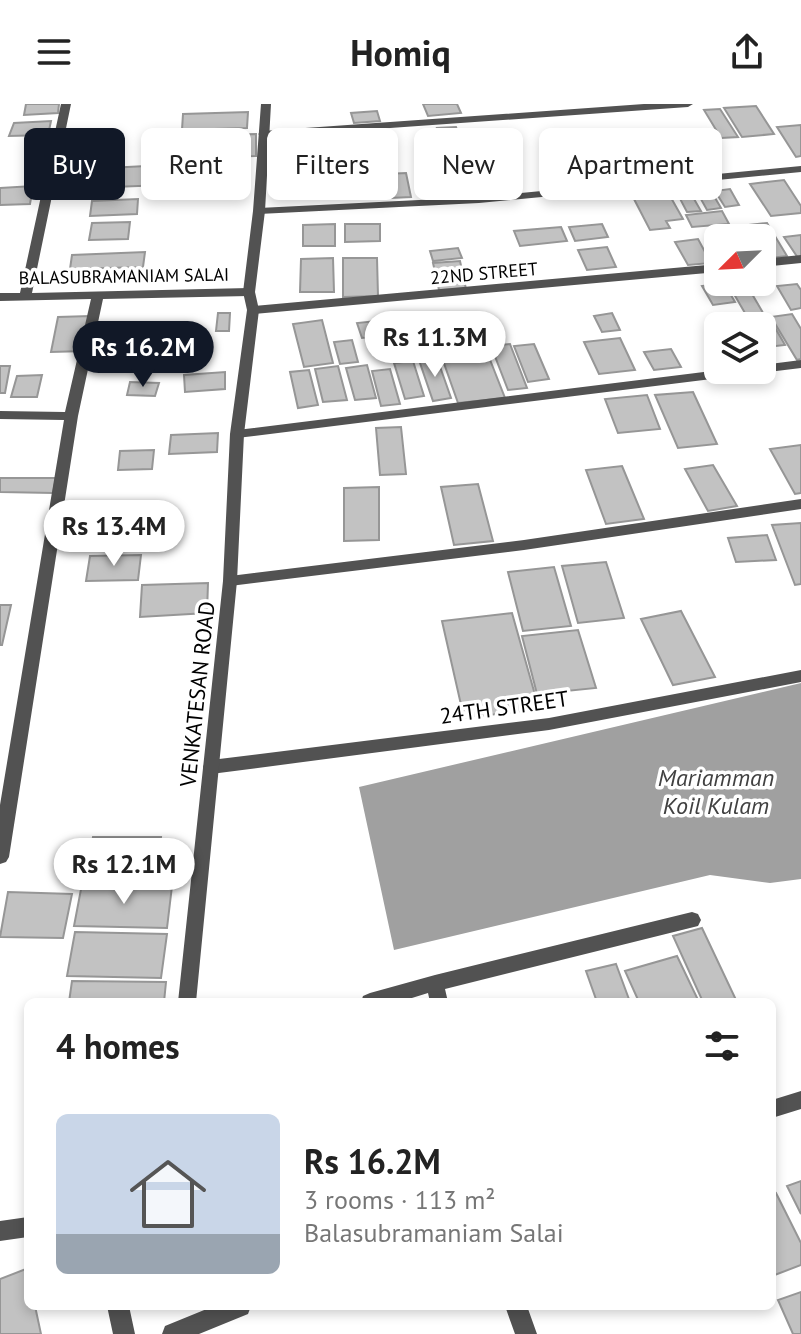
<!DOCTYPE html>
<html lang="en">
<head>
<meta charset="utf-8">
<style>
  body { margin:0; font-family:"PT Sans",sans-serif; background:#f2f2f2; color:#222; height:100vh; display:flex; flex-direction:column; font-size:30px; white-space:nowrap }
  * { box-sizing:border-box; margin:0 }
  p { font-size:26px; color:#767676 }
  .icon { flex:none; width:44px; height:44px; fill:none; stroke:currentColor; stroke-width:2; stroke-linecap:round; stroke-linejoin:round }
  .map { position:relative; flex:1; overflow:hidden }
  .drawer { position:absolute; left:24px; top:894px; width:752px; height:312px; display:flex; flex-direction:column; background:#fff; border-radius:12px; box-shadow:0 4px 12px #0003 }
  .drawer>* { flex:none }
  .top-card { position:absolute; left:24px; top:24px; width:754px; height:72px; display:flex; gap:16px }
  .needle { width:52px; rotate:246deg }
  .tools { position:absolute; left:704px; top:120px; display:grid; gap:16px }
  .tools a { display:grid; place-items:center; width:72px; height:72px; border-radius:12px; background:#fff; box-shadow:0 4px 12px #0003; font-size:40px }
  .price { position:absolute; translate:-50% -68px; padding:0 18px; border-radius:28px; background:#fff; color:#222; font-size:26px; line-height:52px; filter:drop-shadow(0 2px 4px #0008) }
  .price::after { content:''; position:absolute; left:50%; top:48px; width:24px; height:18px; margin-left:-12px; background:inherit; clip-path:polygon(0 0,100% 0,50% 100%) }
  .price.active { background:#111827; color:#fff }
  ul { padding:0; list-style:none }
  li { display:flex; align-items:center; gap:24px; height:200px; padding:0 32px }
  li+li { border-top:2px solid #e0e0e0 }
  li span { display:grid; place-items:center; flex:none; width:224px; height:160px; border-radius:12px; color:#555 }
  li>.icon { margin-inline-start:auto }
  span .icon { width:96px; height:96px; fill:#fffc; stroke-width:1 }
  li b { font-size:34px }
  h2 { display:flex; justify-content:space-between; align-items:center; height:96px; padding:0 32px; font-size:34px }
  .chip { padding:0 28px; border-radius:12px; background:#fff; box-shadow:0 4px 12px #0003; font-size:28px; line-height:72px }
  .chip.active { background:#111827; color:#fff }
  header { display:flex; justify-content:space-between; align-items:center; height:104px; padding:0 32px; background:#fff; font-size:36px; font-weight:700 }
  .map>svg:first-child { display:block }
  .water { fill:#a0a0a0 }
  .building { fill:#c2c2c2; stroke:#969696; stroke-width:2 }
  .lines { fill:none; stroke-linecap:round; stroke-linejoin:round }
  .minor { fill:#525252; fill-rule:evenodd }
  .tertiary { fill:#525252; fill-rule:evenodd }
  .labels { text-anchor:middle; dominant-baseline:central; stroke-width:7; stroke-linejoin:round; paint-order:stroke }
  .far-street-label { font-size:18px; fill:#000; stroke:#fff }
  .street-label { font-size:22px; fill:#000; stroke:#fff }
  .water-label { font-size:24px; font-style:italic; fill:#414141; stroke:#fff }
</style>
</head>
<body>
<header><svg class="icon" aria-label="menu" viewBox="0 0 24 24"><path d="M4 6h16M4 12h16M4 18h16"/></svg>Homiq<svg class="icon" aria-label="share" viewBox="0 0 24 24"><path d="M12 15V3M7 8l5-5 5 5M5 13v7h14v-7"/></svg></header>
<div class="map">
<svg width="801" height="1230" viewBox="0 0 801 1230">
  <rect width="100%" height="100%" fill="#fff"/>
  <path class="water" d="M801 579V775L770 779 710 771 394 846 359 683Z"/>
  <path class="building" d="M26 0H59L58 9 24 11Z
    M423 0H457L461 9 428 12Z
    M756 2 774 30 742 33 724 4Z
    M720 5 738 33 721 34 704 6Z
    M377 7 380 17 354 19 351 9Z
    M248 8 247 24 182 26 183 10Z
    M51 17 48 31 9 32 14 19Z
    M801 21V52L796 53 777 23Z
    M456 23 463 42 444 44 437 24Z
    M256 30V52L178 54 179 32Z
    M356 30 362 63 342 64 337 31Z
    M335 33 337 51 306 52 305 34Z
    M436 34 441 49 423 50 418 35Z
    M682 42 698 70 664 73 649 45Z
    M479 44 483 54 448 57 445 46Z
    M640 45 655 74 625 77 611 48Z
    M572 59 582 81 552 83 543 62Z
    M244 60 243 75 178 77 179 63Z
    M165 61 164 81 87 84 89 65Z
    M406 69 411 93 390 94 385 70Z
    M784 76 801 102V109L771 112 750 80Z
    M193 79H223L221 95H191Z
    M33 82 30 100 0 101V84Z
    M730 85 739 101 725 103 715 87Z
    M711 87 721 104 707 106 697 88Z
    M690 88 701 107 687 108 677 89Z
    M670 92 683 115 666 117 670 124 650 126 634 95Z
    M138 95 137 110 90 112 92 97Z
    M722 107 729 120 692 123 686 111Z
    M130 118 128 135 89 136 92 119Z
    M767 119 787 152 762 155V134H747L739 122Z
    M335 120V142H303V121Z
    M345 120H380V137L345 138Z
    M602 120 608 133 575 137 569 123Z
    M561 123 567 137 520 142 514 127Z
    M801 131V154H798L784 133Z
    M698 135 711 159 688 161 675 138Z
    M607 143 616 163 587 166 578 146Z
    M458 144 462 154 433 157 430 147Z
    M145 148 143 163 70 165 72 151Z
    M333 154 334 188H300L301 155Z
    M343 154H377L378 192 343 193Z
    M460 157 466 185 439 186 433 159Z
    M727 178H745L766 214 749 216Z
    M724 179 735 198 713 201 702 182Z
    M797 180 801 186V204L791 206 777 182Z
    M218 209H230L229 227H216Z
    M612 209 620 226 602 228 594 212Z
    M792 210 801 225V255L797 256 771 213Z
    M90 212 85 247 51 248 58 213Z
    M770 215 785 241 767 243 762 235V222H754L752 217Z
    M322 216 333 259 304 263 293 220Z
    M376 217 380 232 362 234 357 219Z
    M426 224 434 249 410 251 402 227Z
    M620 234 635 266 599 270 584 238Z
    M352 236 358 258 340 260 334 238Z
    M510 240 527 284 508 286 491 242Z
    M534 240 549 275 528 278 514 242Z
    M485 243 505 294 458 299 440 248Z
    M671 245 681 263 654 266 644 248Z
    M437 254 451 294 433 297 419 256Z
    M413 257 424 292 405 295 394 259Z
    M367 261 376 294 355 296 346 264Z
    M0 262H10L5 289H0Z
    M338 262 347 296 323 298 315 265Z
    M390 265 400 300 381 302 372 267Z
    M309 266 318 301 298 304 290 268Z
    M225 268V285L185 288 184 271Z
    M42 271 37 293H11L17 272Z
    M130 278 159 279 155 292 127 291Z
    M693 288 717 340 678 344 655 291Z
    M647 291 660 325 618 329 605 295Z
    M401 323 406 370 380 371 376 324Z
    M218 329 217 348 169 350 171 331Z
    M801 341V389L795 390 770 345Z
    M154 346 152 365 118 366 120 347Z
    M713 361 737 402 708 407 685 365Z
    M622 362 644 415 606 420 586 366Z
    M0 374H56L53 389 0 388Z
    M478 380 493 437 454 441 441 383Z
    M379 383V436L344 437V384Z
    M801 419V480L795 481 772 421Z
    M767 431 776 456 736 458 728 434Z
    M141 451 138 476 86 477 90 452Z
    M606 458 624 514 578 519 562 462Z
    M554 463 571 522 523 527 508 468Z
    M208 479 207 509 140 513 142 481Z
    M0 501H11L2 541H0Z
    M681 507 715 573 673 581 641 515Z
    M512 509 539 605 464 614 442 517Z
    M578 526 596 584 537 590 522 532Z
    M93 733H161L156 774H86Z
    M82 780 172 782 167 824 74 822Z
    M8 788 72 790 63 834 0 833Z
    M702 824 737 898H703L673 832Z
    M75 828 167 830 161 874 67 872Z
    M677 852 699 898H639L625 867Z
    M616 860 630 898H597L586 867Z
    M72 877 166 878 164 898H69Z
    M801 1077V1110L787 1082Z
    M776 1089 801 1139V1161L772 1172V1090Z
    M26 1165 28 1202H35L41 1230H0V1175Z
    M801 1188V1230H793L778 1196Z"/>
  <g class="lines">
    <path class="minor" d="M61 0H71L32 189 249 184 255 188 249 192 103 195 78 312 9 753 6 758 0 760V701L64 316 0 315V307L65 308 91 195 0 197V189H20Z
      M644 0H693L688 3 263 33 258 30 263 27Z
      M801 62V68L479 99 259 110 253 107 259 104 479 93Z
      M801 151V159L762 163V155Z
      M718 160V168L253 210 247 206 253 202Z
      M801 256V264L237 334 230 330 237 326 720 266H762V261Z
      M801 395V405L524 446 230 482 223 477 230 472 524 436Z
      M801 566V578L549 626 211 670 205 668 203 663 205 658 211 656 549 614Z
      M692 808 698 810 701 816 698 822 445 885 448 898H430L428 889 399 898H361L363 892 370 889 435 871Z
      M801 987V1005L772 1014V996Z"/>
    <path class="tertiary" d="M261 0H271L265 107 255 188 259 206 244 330 237 477 196 898H178L223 477 230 330 247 206 243 188 253 107Z
      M28 1113V1133L0 1137V1117Z
      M107 1202H129L135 1230H113Z
      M214 1202H251L248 1210 199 1230H162L165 1222Z
      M505 1202H527L537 1230H515Z"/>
  </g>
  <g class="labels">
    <g class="far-street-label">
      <text transform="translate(484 169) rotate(-5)">22ND STREET</text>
      <text transform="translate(124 172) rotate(-1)">BALASUBRAMANIAM SALAI</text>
    </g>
    <g class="street-label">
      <text transform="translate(197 590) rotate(-84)">VENKATESAN ROAD</text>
      <text transform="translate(504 603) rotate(-8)">24TH STREET</text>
    </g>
    <g class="water-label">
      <text x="716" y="673">Mariamman<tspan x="716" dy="28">Koil Kulam</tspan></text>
    </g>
  </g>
</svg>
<div class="tools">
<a><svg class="needle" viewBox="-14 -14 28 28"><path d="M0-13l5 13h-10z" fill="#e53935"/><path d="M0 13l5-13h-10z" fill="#767676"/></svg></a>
<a><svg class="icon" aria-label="layers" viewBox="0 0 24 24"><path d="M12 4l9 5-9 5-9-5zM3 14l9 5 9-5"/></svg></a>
</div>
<b class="price" style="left:435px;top:275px">Rs 11.3M</b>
<b class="price active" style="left:143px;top:285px">Rs 16.2M</b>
<b class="price" style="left:114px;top:464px">Rs 13.4M</b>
<b class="price" style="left:124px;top:802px">Rs 12.1M</b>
<div class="top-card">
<a class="chip active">Buy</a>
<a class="chip">Rent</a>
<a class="chip">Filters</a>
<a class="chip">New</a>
<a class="chip">Apartment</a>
</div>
<section class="drawer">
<h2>4 homes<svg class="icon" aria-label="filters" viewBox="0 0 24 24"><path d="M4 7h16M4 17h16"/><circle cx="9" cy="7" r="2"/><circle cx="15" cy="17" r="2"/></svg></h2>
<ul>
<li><span style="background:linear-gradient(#c9d6e8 75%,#9aa5b1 0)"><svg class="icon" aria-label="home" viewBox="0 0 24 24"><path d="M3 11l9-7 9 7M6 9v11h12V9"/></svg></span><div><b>Rs 16.2M</b><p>3 rooms · 113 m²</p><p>Balasubramaniam Salai</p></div></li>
</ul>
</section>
</div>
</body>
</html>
